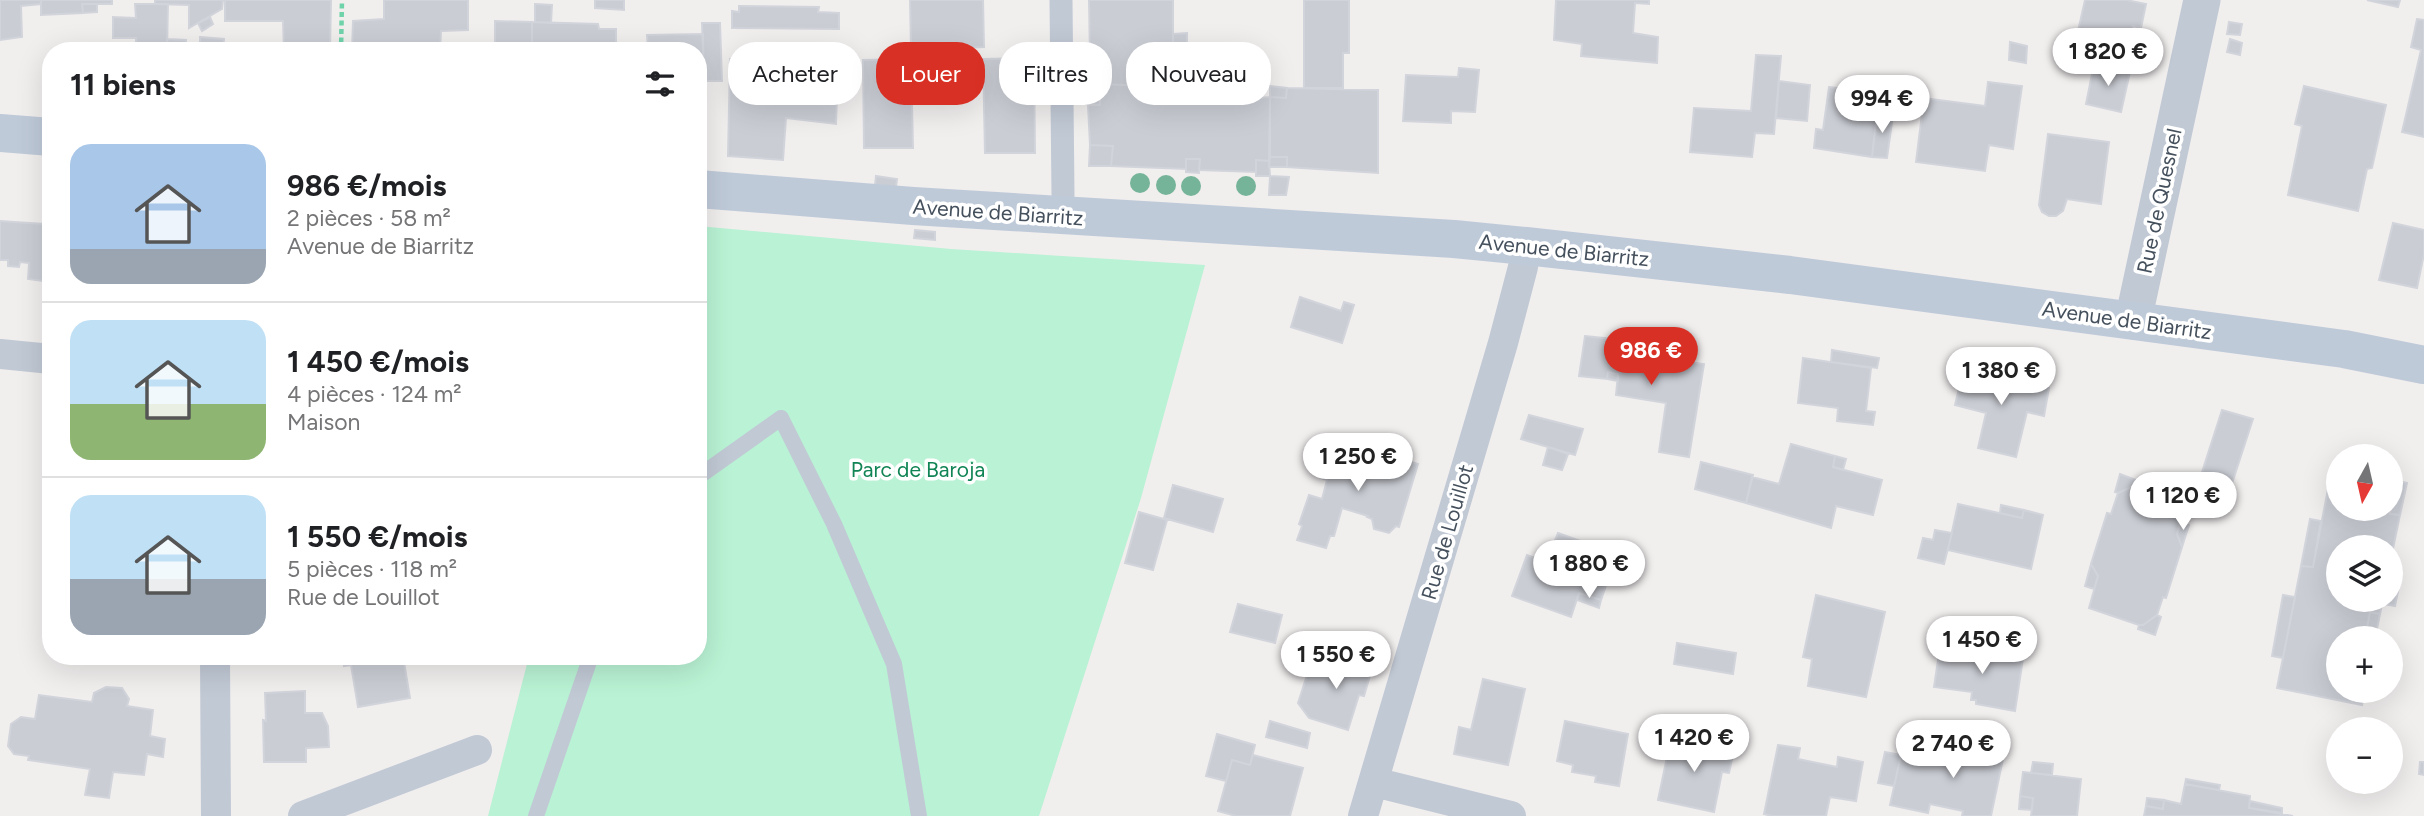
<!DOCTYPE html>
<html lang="fr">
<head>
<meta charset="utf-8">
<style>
  body { margin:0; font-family:Figtree,sans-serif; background:#f6f6f6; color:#202124; height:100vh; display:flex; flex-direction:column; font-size:26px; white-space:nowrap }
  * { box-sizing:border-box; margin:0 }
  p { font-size:23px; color:#757577 }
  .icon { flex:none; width:38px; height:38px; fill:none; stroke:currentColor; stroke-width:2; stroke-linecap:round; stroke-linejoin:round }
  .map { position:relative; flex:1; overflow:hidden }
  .sheet { position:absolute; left:42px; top:42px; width:665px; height:623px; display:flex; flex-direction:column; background:#fff; border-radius:28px; box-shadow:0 7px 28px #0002 }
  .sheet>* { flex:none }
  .guide { position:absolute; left:728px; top:42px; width:665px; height:63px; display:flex; gap:14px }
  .needle { width:46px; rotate:188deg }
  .fabs { position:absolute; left:2326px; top:444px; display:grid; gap:14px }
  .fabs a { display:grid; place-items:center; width:77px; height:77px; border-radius:50%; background:#fff; box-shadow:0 7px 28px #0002; font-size:35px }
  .price { position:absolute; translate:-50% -60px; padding:0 16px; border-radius:24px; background:#fff; color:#222; font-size:23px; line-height:46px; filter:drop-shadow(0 2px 4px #0008) }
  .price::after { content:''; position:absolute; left:50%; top:42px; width:21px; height:16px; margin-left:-10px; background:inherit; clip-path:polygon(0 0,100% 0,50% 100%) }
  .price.on { background:#d93025; color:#fff }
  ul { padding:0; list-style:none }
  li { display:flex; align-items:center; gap:21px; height:175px; padding:0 28px }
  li+li { border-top:2px solid #e0e0e0 }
  li span { display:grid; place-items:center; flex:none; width:196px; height:140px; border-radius:21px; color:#555 }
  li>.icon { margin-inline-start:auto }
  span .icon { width:84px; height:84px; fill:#fffc; stroke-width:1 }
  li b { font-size:30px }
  h2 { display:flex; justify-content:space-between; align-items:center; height:84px; padding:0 28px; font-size:30px }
  .tag { padding:0 24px; border-radius:28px; background:#fff; box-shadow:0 7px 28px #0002; font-size:24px; line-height:63px }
  .tag.on { background:#d93025; color:#fff }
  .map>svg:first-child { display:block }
  .green { fill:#b9f2d4 }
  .building { fill:#cacdd4; stroke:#d2d4db; stroke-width:2 }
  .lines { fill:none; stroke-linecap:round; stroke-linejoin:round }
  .path { stroke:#6fd3aa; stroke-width:4.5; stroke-dasharray:5 3.5; stroke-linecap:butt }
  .service { stroke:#c1c9d5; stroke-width:16 }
  .pedestrian { stroke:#c1c9d5; stroke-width:23 }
  .minor { stroke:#c1c9d5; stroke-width:30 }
  .tertiary { stroke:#c1c9d5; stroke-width:37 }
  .secondary { stroke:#bfcad9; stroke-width:38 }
  .tree { fill:#75b499 }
  .labels { text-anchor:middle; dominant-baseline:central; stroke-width:7; stroke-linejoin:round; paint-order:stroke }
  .street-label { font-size:21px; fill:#45505d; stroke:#fff }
  .park-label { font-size:21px; fill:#108454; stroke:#fff }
</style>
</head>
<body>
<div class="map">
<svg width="2424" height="816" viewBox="0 0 2424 816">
  <rect width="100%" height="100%" fill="#f1eeee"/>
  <path class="green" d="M698 226 951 249 1205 265 1141 498 1039 816H488L529 656H698Z"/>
  <path class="building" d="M0 0H41V4L21 6 22 37 0 40Z
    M41 0H112V4H82L83 13 41 15Z
    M155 0H223L222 9 189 28V5L155 4Z
    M225 0H331L330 51H284L283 21H225Z
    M384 0H468V30L441 31 440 51H352L353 21 384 19Z
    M595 0H624V10L595 8Z
    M910 0H983L984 47 960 48 955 56H940L935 48H911Z
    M1089 0H1173V87L1100 84 1099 58H1090Z
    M1304 0H1349V53H1343V88H1304Z
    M1556 0H1649V4L1635 3 1633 33 1658 37 1657 63 1581 56 1582 44 1554 40Z
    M2085 0H2126L2146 4 2141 28 2133 26 2129 43 2123 42 2119 59 2074 49Z
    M2367 0H2400L2398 7Z
    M82 4H97V12L83 13Z
    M135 4H168L167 51H136V38H113V17L136 18Z
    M535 4 552 5 551 23 535 22Z
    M739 6 819 7 818 12 839 13V29L732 28V11L739 12Z
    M210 17 213 24 202 31 198 23Z
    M2417 19 2424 20V137L2402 132 2421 50 2411 47Z
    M495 21 532 22V51H495Z
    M532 22 598 24 599 29H616V51H532Z
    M2229 22 2242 24 2240 35 2227 34Z
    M702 23H720L722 81H704Z
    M1187 33V60H1173V34Z
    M703 34 704 84H698V51H648L647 35Z
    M200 37 224 39 223 51H200Z
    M167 39 186 40V51H167Z
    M2230 39 2242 43 2240 55 2227 52Z
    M2010 42 2027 46 2026 63 2009 60Z
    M1756 55 1781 56 1774 134 1755 133 1752 157 1690 152 1694 108 1751 111Z
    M1085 57 1099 58 1100 105 1086 104Z
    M1034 58 1035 153H985L983 59Z
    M730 59 838 69 836 124 786 118 783 160 728 156Z
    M911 59 913 148H864L863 60Z
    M2094 64 2130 72 2121 112 2086 104Z
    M1459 68 1479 70 1475 112 1451 111V123L1403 121 1406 75 1458 77Z
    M1173 73 1203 74V88L1173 87Z
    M1779 81 1810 85 1807 121 1776 118Z
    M1988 82 2022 86 2013 149 1989 145 1985 171 1916 162 1924 98 1985 106Z
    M1100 84 1243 90 1244 99 1270 97 1269 161 1256 160V172L1199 170 1200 159H1186V169L1111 166 1113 146 1090 145 1088 105H1100Z
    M1270 86 1287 88 1286 98 1270 97Z
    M2304 86 2386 105 2372 168 2367 169 2358 211 2288 195 2302 126 2295 124Z
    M1829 87 1879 93 1880 88 1898 89 1893 115 1877 113 1872 157 1814 148 1816 129 1823 130Z
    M1287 88 1378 90V173L1287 167V157H1270V97L1286 98Z
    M47 99H51V112L47 111Z
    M1877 113 1893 115 1887 158 1872 157Z
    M2048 134 2109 142 2101 204 2067 199 2063 211 2056 216H2049L2042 212 2039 205Z
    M1090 145 1113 146 1111 166H1089Z
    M1270 157H1287V167H1269Z
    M1186 159H1200L1199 173 1186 172Z
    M1256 160 1269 161 1270 176H1256Z
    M876 176 897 179 896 187 875 185Z
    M1270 176 1289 177 1286 195H1269Z
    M0 221 44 224 43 247 51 248V282L28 279 29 263 20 262 19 267 8 266V260H0Z
    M2393 223 2424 230V254L2417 288 2379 280Z
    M915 230 935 232V240L914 238Z
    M1300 297 1341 311 1344 302 1354 305 1342 343 1291 327Z
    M1585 336 1613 339 1623 353 1704 364 1689 457 1659 452 1666 403 1616 395 1618 374 1608 372 1607 379 1579 376Z
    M1832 350 1879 358 1877 368 1831 362Z
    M1803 358 1871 368 1866 411 1875 412 1873 425 1837 421 1838 408 1798 403Z
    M1966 358 2018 371 2016 380 1964 367Z
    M1964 367 2049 388 2044 416 2027 412 2016 457 1978 448 1986 413 1955 405Z
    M1608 372 1618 374V381L1607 379Z
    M2222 410 2253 419 2225 505 2195 494Z
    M1529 415 1583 429 1575 455 1521 439Z
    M1339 442 1360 448 1359 453 1386 460 1387 455 1418 464 1399 527 1396 526 1389 533 1374 529 1372 519 1367 517 1368 516 1342 508 1334 536H1330L1326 548 1297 540 1302 526 1299 524 1309 495 1322 499 1327 480 1321 478 1325 459 1333 462Z
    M1791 444 1835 456 1833 467 1882 480 1873 515 1836 506 1831 528 1746 503 1752 477 1779 484Z
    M1548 447 1568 454 1562 470 1543 465Z
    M1835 456 1846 459 1843 470 1833 467Z
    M1701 462 1753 475 1746 503 1695 489Z
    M2332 468 2338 469V509H2390V514L2400 515 2390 563V548H2338V600H2383L2380 614 2370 612 2365 639H2338V691H2354L2352 703 2277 688 2301 566 2313 567Z
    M2120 474 2136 480 2134 486 2118 493 2115 492Z
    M2390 479 2395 480 2390 509Z
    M2395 480 2407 483 2400 515 2390 514Z
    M2156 482 2166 485 2163 495 2153 492Z
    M1173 485 1223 499 1213 532 1164 518Z
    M2166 485 2180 490 2176 501 2186 504 2177 534 2182 547 2166 598 2163 597 2157 615 2143 625H2139L2089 608 2098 576 2091 564 2107 513 2111 514 2118 493 2134 486 2163 495Z
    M1958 504 2022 518 2024 510 2043 515 2031 569 1948 550Z
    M2001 505 2024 510 2022 518 2000 513Z
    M1139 512 1167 520 1153 570 1125 563Z
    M2310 519 2321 521 2313 567 2301 566Z
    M2181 522 2189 525 2182 547 2177 534Z
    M1935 530 1952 533 1944 564 1918 558 1923 538 1933 540Z
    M1558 533 1617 554 1601 600 1579 593 1571 617 1512 596 1527 555 1546 562Z
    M2091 564 2098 576 2094 589 2085 586Z
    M2390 575 2401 577 2395 606 2383 604V600H2390Z
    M1579 593 1601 600 1599 608 1577 600Z
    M1816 595 1885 612 1866 697 1808 686 1812 659 1803 657Z
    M2283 595 2295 597 2283 658 2272 656Z
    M1238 604 1282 615 1275 643 1230 632Z
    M2370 612 2380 614 2375 639 2365 638Z
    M2157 615 2161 617 2155 635 2138 629 2139 625H2143Z
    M1677 643 1736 653 1733 674 1674 664Z
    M1940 647 2004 657 2006 649 2024 652 2015 711 1976 704V700H1971L1972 692 1934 687Z
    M1330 650 1335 652 1327 678 1308 672 1311 660Z
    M1335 652 1374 662 1364 696 1359 695 1348 730 1309 718 1298 703 1308 672 1327 678Z
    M343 656H403L410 698 358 707 351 665 344 666Z
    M1483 679 1525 689 1508 765 1454 754 1459 727 1471 730Z
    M106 687 122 688 129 699 127 706 153 710 150 736 165 739 163 757 147 754 144 775 113 772 109 798 85 795 90 769 28 760 29 756 14 754 8 746 11 724 21 717 35 719 39 695 92 702 94 693Z
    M305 691V713H322L328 726 329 747 306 748V762H264L263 720 266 721 265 693Z
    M2354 691H2365L2362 705 2352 703Z
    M1270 721 1310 733 1307 748 1266 737Z
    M1565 721 1628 734 1619 786 1595 782 1596 776 1572 772 1573 765 1557 761Z
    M1968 732 2007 740 1991 816H1962L1963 811 1930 804 1928 813 1890 805 1901 755 1961 767Z
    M1217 734 1255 745 1250 765 1232 760 1226 781 1206 776Z
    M1671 738 1734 750 1729 773 1722 772 1714 812 1658 800Z
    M1778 745 1800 748 1798 759 1837 767 1838 757 1863 762 1856 801 1830 797 1826 816H1772L1764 814Z
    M1885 752 1901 755 1894 786 1878 783Z
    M1253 755 1303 768 1290 816H1236L1218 811 1232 760 1250 765Z
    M2033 762 2053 764 2052 775 2031 773Z
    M2420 762H2424V775L2419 774Z
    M2023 772 2081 779 2077 816H2031L2033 798 2020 796Z
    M2186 779 2220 785 2219 790 2185 784Z
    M2185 784 2250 796 2249 808 2293 816H2144L2146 806 2163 809 2164 800 2181 804Z
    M2020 796 2033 798 2032 810 2019 809Z
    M2147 798 2164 800 2163 809 2146 806Z
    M2250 801 2282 808V813L2249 808Z"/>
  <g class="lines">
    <path class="path" d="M341 51 342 0"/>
    <path class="service" d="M698 477 781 418 834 524 894 664 919 816
      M536 816 591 656"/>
    <path class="pedestrian" d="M1061 0 1063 195"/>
    <path class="minor" d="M0 354 51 359
      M215 656 216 816
      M1374 782 1511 816
      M303 816 477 750
      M1363 816 1503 343 1523 267 1526 246"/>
    <path class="tertiary" d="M2133 321 2202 0"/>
    <path class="secondary" d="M0 133 51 137
      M698 189 913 206 1454 239 1526 246 1790 275 2344 349 2424 365"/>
  </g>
  <g class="tree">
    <circle cx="1140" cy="183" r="10"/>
    <circle cx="1166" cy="185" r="10"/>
    <circle cx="1191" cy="186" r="10"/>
    <circle cx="1246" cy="186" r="10"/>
  </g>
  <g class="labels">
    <g class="street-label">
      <text transform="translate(2159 201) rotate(-78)">Rue de Quesnel</text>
      <text transform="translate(998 212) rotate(4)">Avenue de Biarritz</text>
      <text transform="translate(1564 250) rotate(6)">Avenue de Biarritz</text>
      <text transform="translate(2127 320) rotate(8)">Avenue de Biarritz</text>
      <text transform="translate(1447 532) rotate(-74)">Rue de Louillot</text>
    </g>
    <g class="park-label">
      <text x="918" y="469">Parc de Baroja</text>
    </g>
  </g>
</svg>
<div class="fabs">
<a><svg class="needle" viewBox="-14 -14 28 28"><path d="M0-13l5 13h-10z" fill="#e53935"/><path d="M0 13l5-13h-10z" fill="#757577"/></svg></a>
<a><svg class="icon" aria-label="layers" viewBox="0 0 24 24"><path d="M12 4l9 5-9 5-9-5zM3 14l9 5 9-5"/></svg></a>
<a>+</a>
<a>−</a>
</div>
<b class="price" style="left:2108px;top:88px">1 820 €</b>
<b class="price" style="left:1882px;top:135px">994 €</b>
<b class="price on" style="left:1651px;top:387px">986 €</b>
<b class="price" style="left:2001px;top:407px">1 380 €</b>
<b class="price" style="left:1358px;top:493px">1 250 €</b>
<b class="price" style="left:2183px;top:532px">1 120 €</b>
<b class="price" style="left:1589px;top:600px">1 880 €</b>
<b class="price" style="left:1982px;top:676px">1 450 €</b>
<b class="price" style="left:1336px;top:691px">1 550 €</b>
<b class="price" style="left:1694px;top:774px">1 420 €</b>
<b class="price" style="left:1953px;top:780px">2 740 €</b>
<div class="guide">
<a class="tag">Acheter</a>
<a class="tag on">Louer</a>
<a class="tag">Filtres</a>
<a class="tag">Nouveau</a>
</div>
<section class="sheet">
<h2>11 biens<svg class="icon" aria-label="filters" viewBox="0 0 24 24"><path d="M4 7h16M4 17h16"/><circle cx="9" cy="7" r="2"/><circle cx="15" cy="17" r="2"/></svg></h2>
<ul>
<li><span style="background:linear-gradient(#a9c7e8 75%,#9aa5b1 0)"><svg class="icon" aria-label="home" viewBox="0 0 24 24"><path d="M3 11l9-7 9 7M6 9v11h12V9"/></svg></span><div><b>986 €/mois</b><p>2 pièces · 58 m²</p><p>Avenue de Biarritz</p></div></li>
<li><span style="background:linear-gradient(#bfe0f5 60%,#8fb573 0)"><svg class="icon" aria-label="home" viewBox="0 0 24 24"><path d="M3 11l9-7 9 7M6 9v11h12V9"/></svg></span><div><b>1 450 €/mois</b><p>4 pièces · 124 m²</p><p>Maison</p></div></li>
<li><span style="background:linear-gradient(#bfe0f5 60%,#9aa5b1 0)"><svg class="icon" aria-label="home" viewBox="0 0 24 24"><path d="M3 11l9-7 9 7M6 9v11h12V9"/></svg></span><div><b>1 550 €/mois</b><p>5 pièces · 118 m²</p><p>Rue de Louillot</p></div></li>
</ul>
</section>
</div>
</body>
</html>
